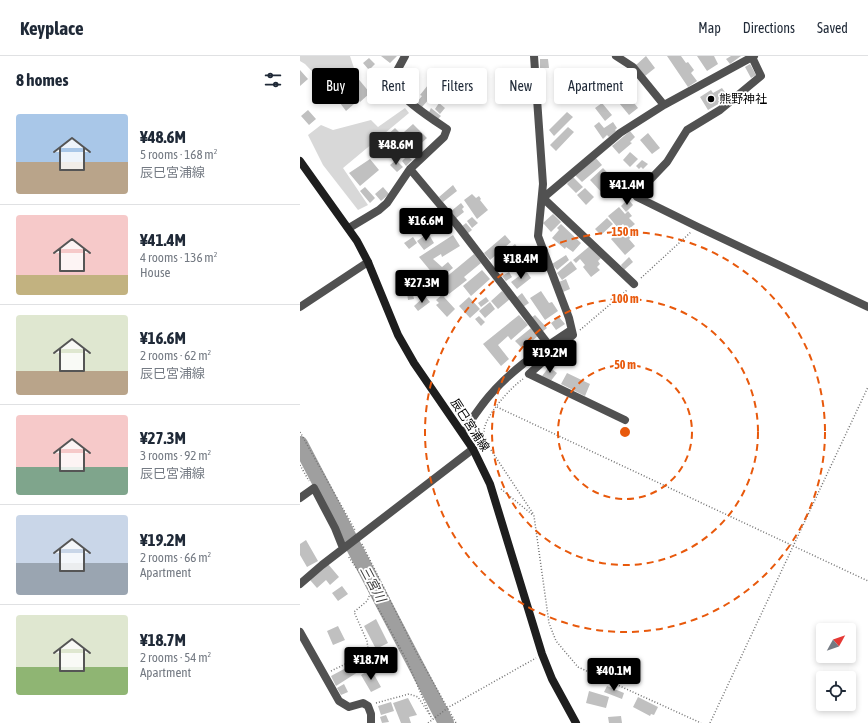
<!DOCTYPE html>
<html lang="en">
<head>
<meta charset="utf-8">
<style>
  body { margin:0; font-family:"Asap Condensed","Noto Sans JP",sans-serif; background:#f6f6f7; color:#1f2937; height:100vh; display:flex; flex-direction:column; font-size:15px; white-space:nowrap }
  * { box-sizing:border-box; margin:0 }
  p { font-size:13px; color:#747a83 }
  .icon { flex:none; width:22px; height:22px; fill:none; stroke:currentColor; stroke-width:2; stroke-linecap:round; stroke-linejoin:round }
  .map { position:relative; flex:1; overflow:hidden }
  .sheet { display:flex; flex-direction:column; background:#fff; width:300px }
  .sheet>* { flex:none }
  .hud { position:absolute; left:12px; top:12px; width:380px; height:36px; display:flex; gap:8px }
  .needle { width:26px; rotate:50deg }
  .buttons { position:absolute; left:516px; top:567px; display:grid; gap:8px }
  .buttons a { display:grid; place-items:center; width:40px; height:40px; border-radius:4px; background:#fff; box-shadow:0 2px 6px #0003; font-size:20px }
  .price { position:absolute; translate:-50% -34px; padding:0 9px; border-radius:4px; background:#000; color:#fff; font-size:13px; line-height:26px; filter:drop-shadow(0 1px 2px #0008) }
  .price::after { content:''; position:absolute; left:50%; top:24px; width:12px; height:9px; margin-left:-6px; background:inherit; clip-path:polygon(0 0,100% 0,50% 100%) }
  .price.selected { background:#222; color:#fff }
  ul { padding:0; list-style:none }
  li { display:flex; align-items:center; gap:12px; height:100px; padding:0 16px }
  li+li { border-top:1px solid #e0e1e3 }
  li span { display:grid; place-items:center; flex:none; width:112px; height:80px; border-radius:4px; color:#555 }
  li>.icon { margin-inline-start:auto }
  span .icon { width:48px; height:48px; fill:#fffc; stroke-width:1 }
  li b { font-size:17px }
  h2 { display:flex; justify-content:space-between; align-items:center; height:48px; padding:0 16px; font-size:17px }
  .pill { padding:0 14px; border-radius:4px; background:#fff; box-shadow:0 2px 6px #0003; font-size:14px; line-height:36px }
  .pill.selected { background:#000; color:#fff }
  header { display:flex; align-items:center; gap:24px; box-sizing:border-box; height:56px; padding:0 20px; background:#fff; border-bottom:1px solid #e0e1e3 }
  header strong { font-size:19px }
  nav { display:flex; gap:22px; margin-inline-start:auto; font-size:14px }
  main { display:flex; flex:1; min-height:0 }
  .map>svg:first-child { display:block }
  .green { fill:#d8d8d8 }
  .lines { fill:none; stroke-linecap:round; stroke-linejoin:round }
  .river { stroke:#9f9f9f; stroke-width:16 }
  .building { fill:#c0c0c0 }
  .path { stroke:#737373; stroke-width:1.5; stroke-dasharray:1 2; stroke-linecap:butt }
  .minor { stroke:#515151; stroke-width:8 }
  .secondary { stroke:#1e1e1e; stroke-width:8 }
  .ring { fill:none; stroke:#e8590c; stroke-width:2; stroke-dasharray:7 5 }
  .poi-dot { fill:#000; stroke:#fff; stroke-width:1.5 }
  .labels { text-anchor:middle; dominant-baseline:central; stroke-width:3.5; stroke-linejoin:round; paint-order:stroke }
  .poi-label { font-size:12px; fill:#000; stroke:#fff; text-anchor:start }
  .street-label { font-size:12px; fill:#000; stroke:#fff }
  .water-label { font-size:13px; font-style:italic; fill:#404040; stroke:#fff }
  .centre { fill:#e8590c; stroke:#fff; stroke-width:2 }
  .ring-label { font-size:12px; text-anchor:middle; font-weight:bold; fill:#e8590c; stroke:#fff; stroke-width:3.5; stroke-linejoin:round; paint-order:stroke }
</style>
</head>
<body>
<header>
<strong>Keyplace</strong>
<nav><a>Map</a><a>Directions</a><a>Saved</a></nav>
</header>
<main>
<section class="sheet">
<h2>8 homes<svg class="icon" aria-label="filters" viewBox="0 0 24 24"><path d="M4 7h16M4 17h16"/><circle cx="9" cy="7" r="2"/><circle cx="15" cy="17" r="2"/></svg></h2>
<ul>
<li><span style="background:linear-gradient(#a9c7e8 60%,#b9a48a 0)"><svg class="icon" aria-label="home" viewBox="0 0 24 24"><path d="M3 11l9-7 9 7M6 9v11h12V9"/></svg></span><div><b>¥48.6M</b><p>5 rooms · 168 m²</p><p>辰巳宮浦線</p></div></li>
<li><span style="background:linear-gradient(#f6c9c9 75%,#c2b280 0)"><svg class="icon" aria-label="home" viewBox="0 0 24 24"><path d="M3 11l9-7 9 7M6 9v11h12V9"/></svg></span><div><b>¥41.4M</b><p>4 rooms · 136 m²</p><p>House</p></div></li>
<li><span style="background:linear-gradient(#dfe7d0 70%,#b9a48a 0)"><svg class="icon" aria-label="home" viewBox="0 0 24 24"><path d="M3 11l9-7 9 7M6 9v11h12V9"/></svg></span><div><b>¥16.6M</b><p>2 rooms · 62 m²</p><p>辰巳宮浦線</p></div></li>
<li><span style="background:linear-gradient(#f6c9c9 65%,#7fa58c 0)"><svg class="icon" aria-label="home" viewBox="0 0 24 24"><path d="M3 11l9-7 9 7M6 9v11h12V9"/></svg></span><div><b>¥27.3M</b><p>3 rooms · 92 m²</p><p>辰巳宮浦線</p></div></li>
<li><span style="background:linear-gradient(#c9d6e8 60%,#9aa5b1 0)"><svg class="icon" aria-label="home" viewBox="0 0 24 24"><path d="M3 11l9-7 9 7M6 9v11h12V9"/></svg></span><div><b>¥19.2M</b><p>2 rooms · 66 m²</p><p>Apartment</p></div></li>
<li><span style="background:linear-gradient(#dfe7d0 65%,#8fb573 0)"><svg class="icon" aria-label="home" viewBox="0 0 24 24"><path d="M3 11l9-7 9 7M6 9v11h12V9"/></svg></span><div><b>¥18.7M</b><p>2 rooms · 54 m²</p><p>Apartment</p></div></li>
</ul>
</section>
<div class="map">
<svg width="568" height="667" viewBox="0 0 568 667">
  <rect width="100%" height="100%" fill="#fff"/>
  <path class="green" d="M0 0H50L54 12 29 33 5 8 0 5Z
    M105 52 109 57 43 112 68 149 58 154 23 109 8 79 21 69 33 74 71 64 78 71Z"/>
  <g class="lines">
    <path class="river" d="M0 388 146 667"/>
  </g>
  <path class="building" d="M81 0H97L90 7Z
    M346 0 355 12 345 20 336 9Z
    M367 0H381L386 7 388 6 394 14 391 17 397 25 388 31Z
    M397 0H414L418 8 407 15Z
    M431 0H441L430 8 426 3Z
    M69 2 75 8 69 14 63 7Z
    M240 3H248L249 12H240Z
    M450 8 456 19 451 22 445 11Z
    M0 14 8 23 0 30Z
    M56 20 70 37 60 46 46 29Z
    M142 21 160 35 153 45 148 41 147 43 138 33 122 51 117 46 122 40 120 39 132 24 137 27Z
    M39 30 45 39 34 46 28 37Z
    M422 32 427 39 418 44 420 47 408 54 400 41 411 34 413 37Z
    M329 33 334 41 331 43 338 52 329 59 315 42 319 39 320 40Z
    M49 41 54 48 46 55 40 47Z
    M139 47 145 52 140 58 135 53Z
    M302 47 312 59 305 65 295 52Z
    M131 52 141 60 138 63 129 56Z
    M8 54 16 63 9 69 1 60Z
    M267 56 273 61 254 80 249 74Z
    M299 66 304 72 313 66 317 72 315 74 316 75 309 81 307 79 303 83 294 70Z
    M113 68 127 82 117 91 104 76Z
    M268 71 274 76 256 95 250 89Z
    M95 72 102 79 89 90 83 83Z
    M330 75 335 81 330 86 332 87 319 98 312 90Z
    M348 77 360 92 352 98 340 84Z
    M330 96 338 103 330 111 323 104Z
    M107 100 112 104 106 110 102 105Z
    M295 101 302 109 282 126 275 119Z
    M70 103 79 114 60 130 49 117Z
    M96 104 103 111 97 116 90 109Z
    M342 104 348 108 343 113 341 111 339 113 336 110Z
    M303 112 318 128 305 140 290 124Z
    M273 121 283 131 276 137 267 128Z
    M153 129 157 135 143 146 139 141Z
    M65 131 75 142 70 147 60 135Z
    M83 131 89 138 81 145 75 138Z
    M285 132 294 141 286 149 277 139Z
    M172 138 176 142 179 140 181 143 180 144 188 154 177 163 164 144Z
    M328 143 333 149 326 156 321 150Z
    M161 147 164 151 162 153 164 156 155 163 150 156Z
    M319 151 325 158 328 155 332 160 329 162 335 168 329 173 334 179 329 183 335 190 325 199 311 183 321 174 327 181 331 178 323 168 318 172 308 160Z
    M131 152 137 159 119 174 113 166Z
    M253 158 261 166 251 176 243 167Z
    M172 161 178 167 172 172 167 165Z
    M307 162 313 168 301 179 295 173Z
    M166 167 172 174 167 178 161 171Z
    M261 168 281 187 273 196 266 191 265 193 252 182 259 174 257 172Z
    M128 177 134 187 124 194 117 185Z
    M153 179 160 190 142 201 141 198 133 203 142 211 148 206 153 212 138 224 119 201Z
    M205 179 211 186 190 204 184 197Z
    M113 181 117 187 109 193 104 187Z
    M215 188 222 197 224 195 227 199 224 201 229 207 219 215 205 196Z
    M291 189 301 202 298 205 300 208 297 211 300 214 291 221 283 211 285 209 280 203 276 207 273 204Z
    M174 198 181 207 164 221 167 224 149 238 139 227Z
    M266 199 269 204 257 214 252 208Z
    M329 201 333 206 324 214 321 209Z
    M271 205 277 213 262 224 257 217Z
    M182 214 190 223 171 240 163 230Z
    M226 215 231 222 217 233 211 226Z
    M209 216 212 221 206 225 202 220Z
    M124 217 131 224 120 234 113 227Z
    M266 223 270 233 263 236 259 226Z
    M106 230H111L114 243 108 244Z
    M202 235 210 243 198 253 191 245Z
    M241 235 249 247 252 246 258 255 245 264 230 242Z
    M144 237 146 239 144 241 155 253 147 261 136 249 139 247 136 244Z
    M222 237 229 247 223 251 216 242Z
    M125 240 130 246 118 255 114 250Z
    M169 241 180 253 170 262 159 250Z
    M186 241 189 245 181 251 178 247Z
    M190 246 195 253 185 262 179 255Z
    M219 259 228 269 211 284 208 280 198 289 209 303 201 310 183 288Z
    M235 259 247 272 242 276 231 262Z
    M179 260 185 266 181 270 175 263Z
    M259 261 265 268 256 274 251 267Z
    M231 272 238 280 227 289 226 287 221 291 215 285Z
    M249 311 257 317 250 326 242 320Z
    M267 317 290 328 285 340 261 328Z
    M6 484 18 505 7 511 0 499V488Z
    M28 508 39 521 30 529 26 524 17 532 10 524Z
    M42 530 48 538 38 545 32 537Z
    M76 563 88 587 76 593 64 570Z
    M38 570 45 584 33 589 27 575Z
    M65 604 70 612 64 615 60 608Z
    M57 606 61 614 36 630 31 620Z
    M71 613 81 631 71 636 61 619Z
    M44 628 48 636 41 639 37 632Z
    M307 630 324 637 322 643 304 636Z
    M289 635 309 641 306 652 286 647Z
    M338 641 358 651 354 659 351 658 350 660 333 651Z
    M108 642 117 659 109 661 111 667H101L93 647Z
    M91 646 94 655 81 659 78 650Z
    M86 659 89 666 82 667 80 661Z
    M321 660 322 667H309L308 661Z"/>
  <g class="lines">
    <path class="path" d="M341 222 391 176
      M280 274 327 234
      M223 323C210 332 185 360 184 375 184 378 185 382 185 385L234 459
      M197 351 568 525
      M0 376 55 474
      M0 409 9 425
      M201 433 234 460 249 567 256 585 278 611 401 667
      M62 488 115 594 156 667
      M71 539 106 603 132 663
      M31 615 62 600 68 593 67 585 54 556 67 545 70 538 64 523 48 500
      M76 647 109 638 118 641 130 659
      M128 667 149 651 236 602
      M410 667 568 331"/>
    <path class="minor" d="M234 0 243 128 238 180 269 262 273 279 229 318 325 364
      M316 0 333 11 364 49
      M452 1 461 20 420 54 387 74 367 106 346 128 337 141 398 171 568 251
      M110 113 157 169 248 288
      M243 142 320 77 364 49 454 0
      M243 142 334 228
      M49 172 79 154 87 147 110 113 144 81 147 73C132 63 96 40 92 24L105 0
      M0 251 68 206
      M163 377C169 367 175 358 182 349 205 318 239 295 271 274
      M0 442 14 432 35 472 43 492
      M0 528 22 509 173 393
      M0 576 39 645 49 651 63 647 68 650 71 658V667"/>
    <path class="secondary" d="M0 105 57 185 68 206 98 279 114 307 173 393 190 428 242 598 252 623 276 667"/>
  </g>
  <g class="ring">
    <circle cx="325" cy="376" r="67"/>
    <circle cx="325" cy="376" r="133"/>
    <circle cx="325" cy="376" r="200"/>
  </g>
  <circle class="poi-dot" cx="411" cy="43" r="4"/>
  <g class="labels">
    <g class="poi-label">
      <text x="419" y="43">熊野神社</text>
    </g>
    <g class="street-label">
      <text transform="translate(170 369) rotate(57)">辰巳宮浦線</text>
    </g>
    <g class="water-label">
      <text transform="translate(73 528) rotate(62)">三宮川</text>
    </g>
  </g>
  <circle cx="325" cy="376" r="6" class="centre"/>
  <g class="ring-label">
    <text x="325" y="180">150 m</text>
    <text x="325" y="247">100 m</text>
    <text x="325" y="313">50 m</text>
  </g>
</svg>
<div class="buttons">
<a><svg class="needle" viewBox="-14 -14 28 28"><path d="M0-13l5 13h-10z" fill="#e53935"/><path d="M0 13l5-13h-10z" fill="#747a83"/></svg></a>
<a><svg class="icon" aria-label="locate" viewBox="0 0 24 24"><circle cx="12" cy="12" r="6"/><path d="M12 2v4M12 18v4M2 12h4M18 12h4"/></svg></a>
</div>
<b class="price selected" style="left:96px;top:110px">¥48.6M</b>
<b class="price" style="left:327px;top:150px">¥41.4M</b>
<b class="price" style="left:126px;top:186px">¥16.6M</b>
<b class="price" style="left:221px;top:224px">¥18.4M</b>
<b class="price" style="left:122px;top:248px">¥27.3M</b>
<b class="price" style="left:250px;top:318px">¥19.2M</b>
<b class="price" style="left:71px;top:625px">¥18.7M</b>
<b class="price" style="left:314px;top:636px">¥40.1M</b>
<div class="hud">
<a class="pill selected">Buy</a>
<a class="pill">Rent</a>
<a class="pill">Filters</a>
<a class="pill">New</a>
<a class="pill">Apartment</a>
</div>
</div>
</main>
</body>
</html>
